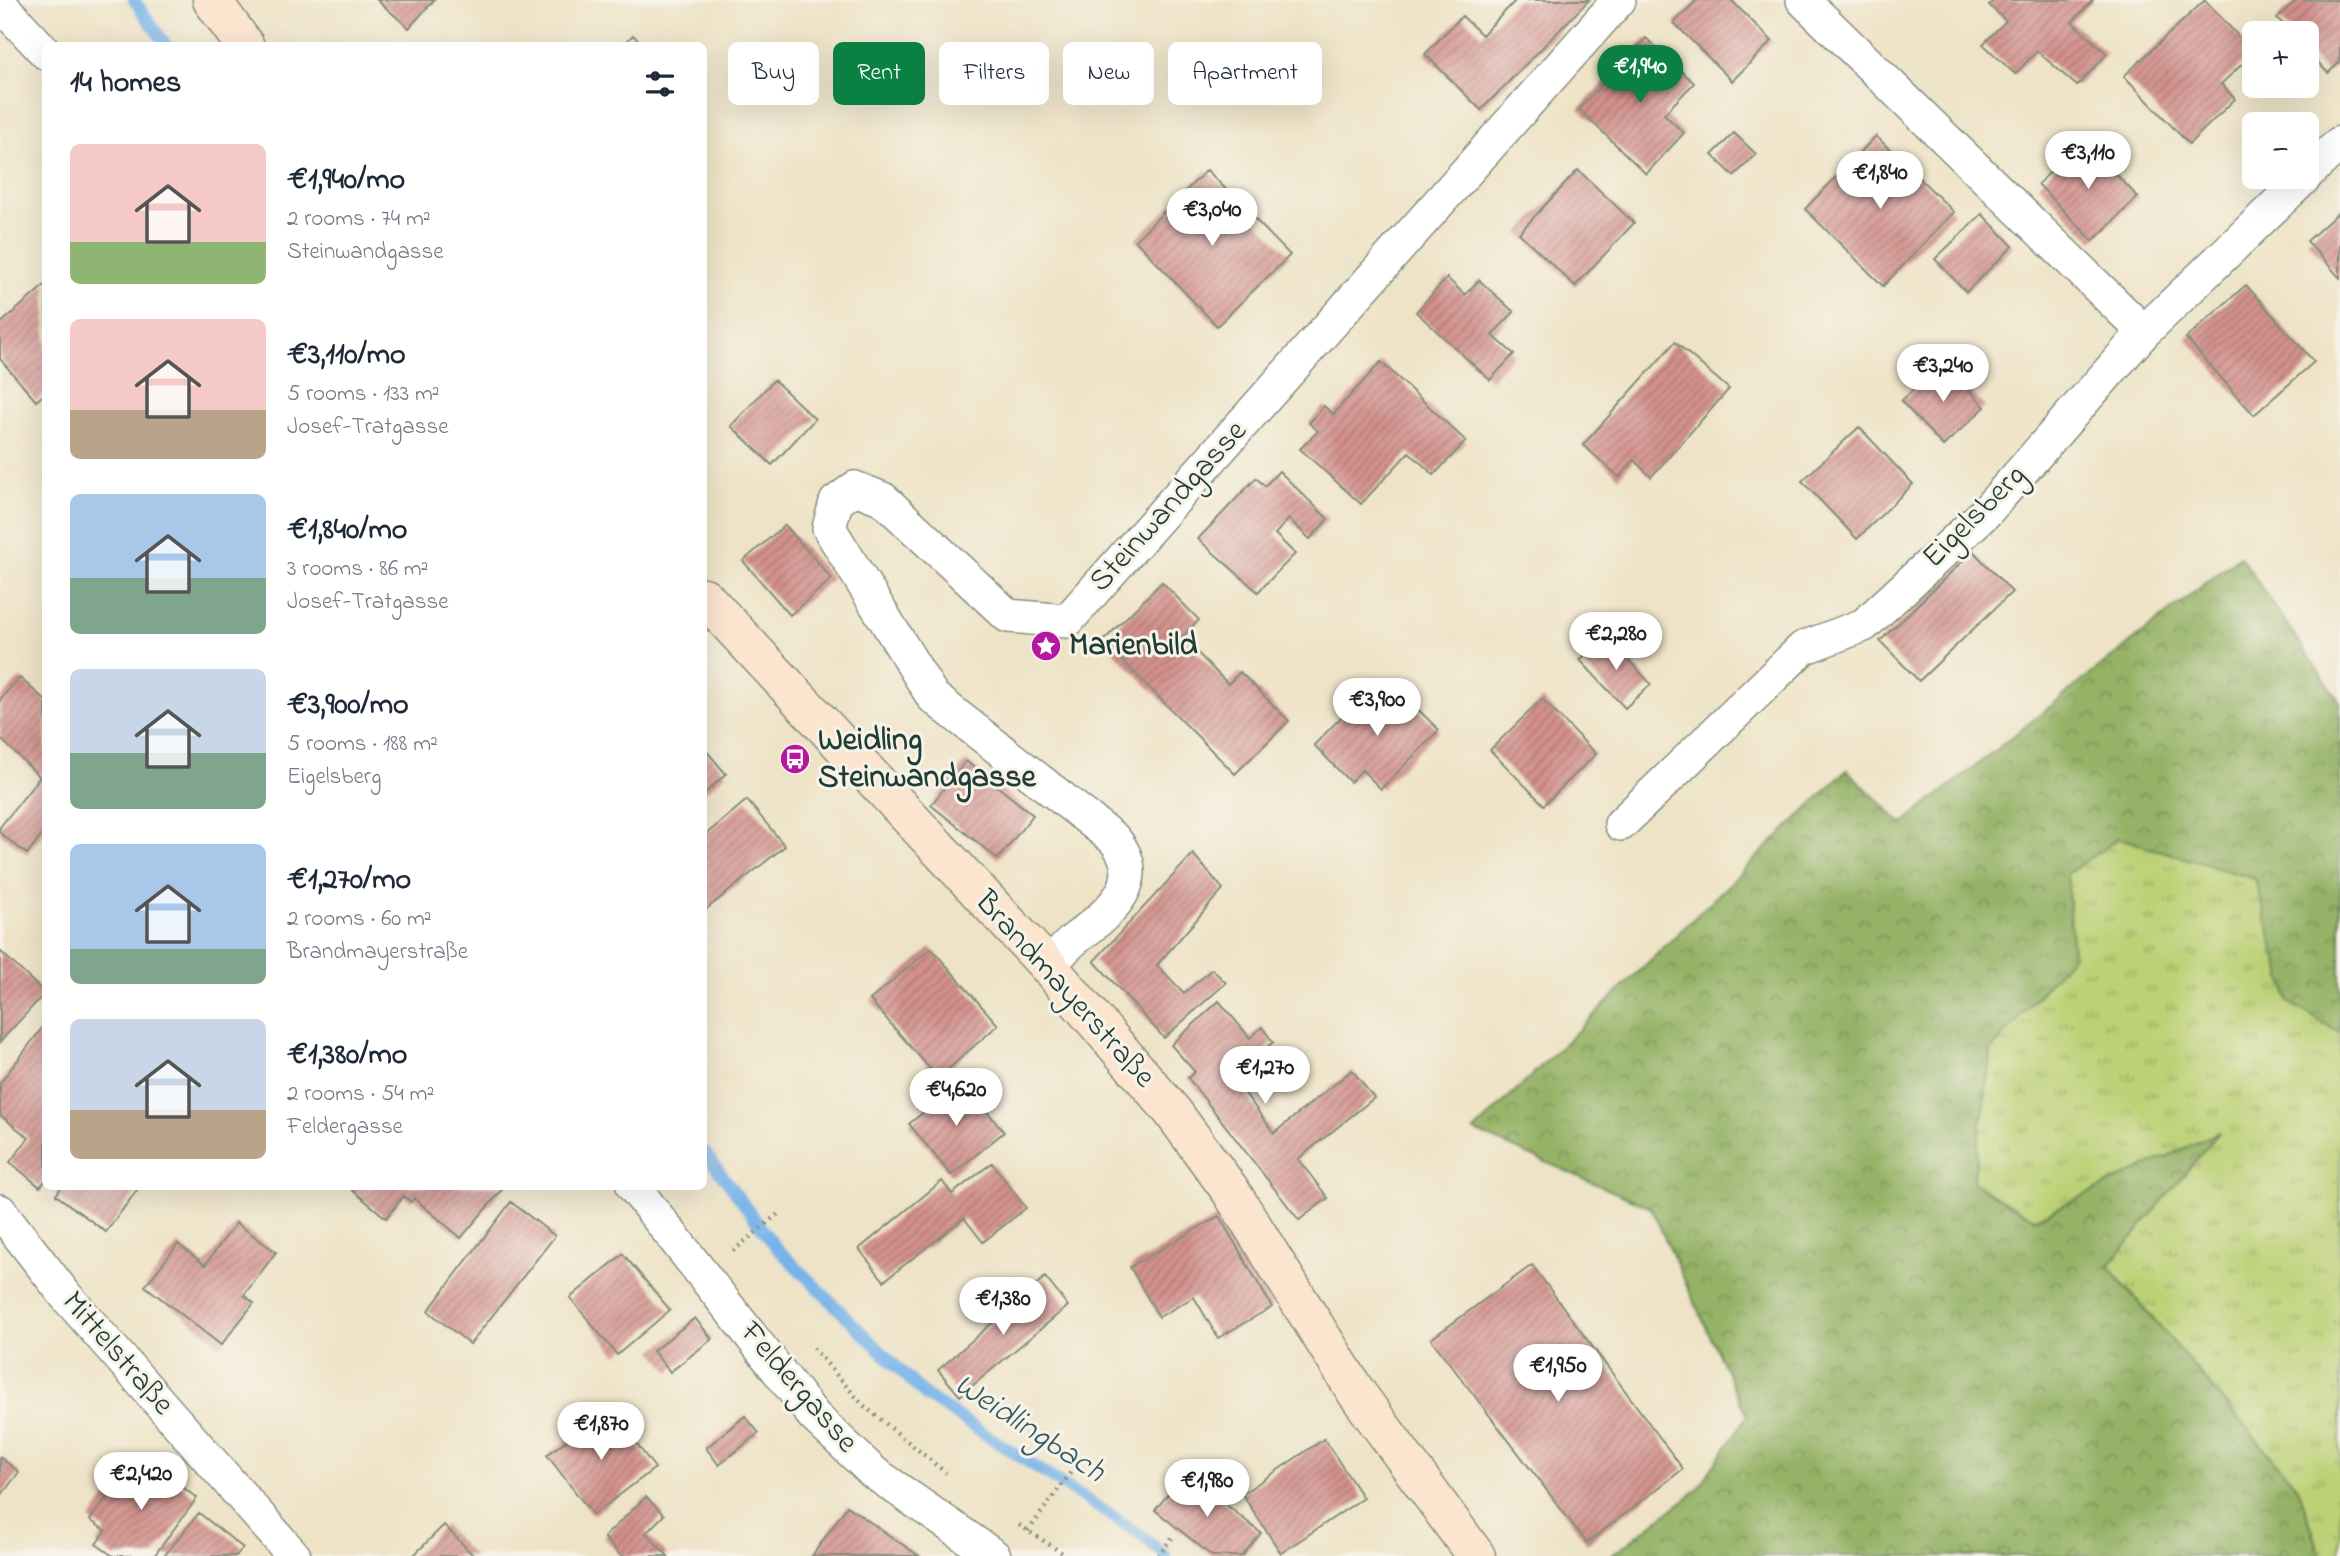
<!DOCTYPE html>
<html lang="en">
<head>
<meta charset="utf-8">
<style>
  body { margin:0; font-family:"Indie Flower",sans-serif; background:#f2f2f3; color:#1f2937; height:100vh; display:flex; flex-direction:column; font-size:26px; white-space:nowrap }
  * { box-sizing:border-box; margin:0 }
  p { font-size:23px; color:#747a83 }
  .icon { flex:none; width:38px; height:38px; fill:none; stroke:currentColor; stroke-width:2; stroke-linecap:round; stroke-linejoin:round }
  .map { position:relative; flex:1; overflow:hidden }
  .drawer { position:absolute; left:42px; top:42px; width:665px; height:1148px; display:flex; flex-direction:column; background:#fff; border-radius:10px; box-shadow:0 7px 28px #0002 }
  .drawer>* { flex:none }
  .hud { position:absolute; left:728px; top:42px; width:665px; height:63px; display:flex; gap:14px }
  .controls { position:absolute; left:2242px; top:21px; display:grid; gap:14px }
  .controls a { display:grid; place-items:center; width:77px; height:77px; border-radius:10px; background:#fff; box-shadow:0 7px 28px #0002; font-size:35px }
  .price { position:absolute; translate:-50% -60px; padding:0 16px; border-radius:24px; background:#fff; color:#222; font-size:23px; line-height:46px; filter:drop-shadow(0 2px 4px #0008) }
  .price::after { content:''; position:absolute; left:50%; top:42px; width:21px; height:16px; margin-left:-10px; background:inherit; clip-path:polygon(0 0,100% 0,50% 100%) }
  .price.on { background:#0b8043; color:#fff }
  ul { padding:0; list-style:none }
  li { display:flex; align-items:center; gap:21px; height:175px; padding:0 28px }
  li span { display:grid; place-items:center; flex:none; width:196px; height:140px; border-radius:10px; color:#555 }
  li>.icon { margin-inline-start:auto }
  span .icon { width:84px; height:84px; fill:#fffc; stroke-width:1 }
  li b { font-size:30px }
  h2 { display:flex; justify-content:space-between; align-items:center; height:84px; padding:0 28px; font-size:30px }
  .chip { padding:0 24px; border-radius:10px; background:#fff; box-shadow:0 7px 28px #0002; font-size:24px; line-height:63px }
  .chip.on { background:#0b8043; color:#fff }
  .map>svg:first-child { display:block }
  .grass { fill:url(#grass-tufts); stroke:#6e8654; stroke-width:2 }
  .forest { fill:url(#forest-crowns); stroke:#5a784d; stroke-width:2 }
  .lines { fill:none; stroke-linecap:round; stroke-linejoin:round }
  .stream { stroke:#77b3e9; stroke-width:12 }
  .building { fill:url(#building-hatch) }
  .street-casing { stroke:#86907d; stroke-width:36 }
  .secondary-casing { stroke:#86907d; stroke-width:41 }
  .path { stroke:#86907d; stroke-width:4.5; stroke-dasharray:2 5; stroke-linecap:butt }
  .street { stroke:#fff; stroke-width:33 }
  .secondary { stroke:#fbe5cf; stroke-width:38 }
  .labels { text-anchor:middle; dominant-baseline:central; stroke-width:6; stroke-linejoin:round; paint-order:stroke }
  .street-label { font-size:32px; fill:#1f3d34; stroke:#f7f3e8 }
  .poi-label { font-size:32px; font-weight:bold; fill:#1f3d34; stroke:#f7f3e8; text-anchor:start }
  .water-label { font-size:33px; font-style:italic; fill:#355a61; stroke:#f7f3e8 }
</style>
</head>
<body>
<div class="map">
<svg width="2340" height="1556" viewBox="0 0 2340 1556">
  <defs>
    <pattern id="grass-tufts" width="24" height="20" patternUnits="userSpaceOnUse" patternTransform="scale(1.75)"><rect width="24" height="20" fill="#bcd074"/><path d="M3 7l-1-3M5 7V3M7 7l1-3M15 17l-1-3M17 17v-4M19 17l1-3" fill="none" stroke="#98aa60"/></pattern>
    <pattern id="forest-crowns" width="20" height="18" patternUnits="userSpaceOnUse" patternTransform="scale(1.75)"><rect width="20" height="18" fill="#95b266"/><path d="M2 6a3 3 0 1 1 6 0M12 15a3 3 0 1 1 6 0" fill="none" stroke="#799255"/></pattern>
    <pattern id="building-hatch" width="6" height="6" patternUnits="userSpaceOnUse" patternTransform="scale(1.75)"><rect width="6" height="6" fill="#d3918d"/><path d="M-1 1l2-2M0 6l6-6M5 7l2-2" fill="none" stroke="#ab7874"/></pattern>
  </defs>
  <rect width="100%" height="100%" fill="#f7f3e8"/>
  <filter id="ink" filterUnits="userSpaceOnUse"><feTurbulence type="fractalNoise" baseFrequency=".0143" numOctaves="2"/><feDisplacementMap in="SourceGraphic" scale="14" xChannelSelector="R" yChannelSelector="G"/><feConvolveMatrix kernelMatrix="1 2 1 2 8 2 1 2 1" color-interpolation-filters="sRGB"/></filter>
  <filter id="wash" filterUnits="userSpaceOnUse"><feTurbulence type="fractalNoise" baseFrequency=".00686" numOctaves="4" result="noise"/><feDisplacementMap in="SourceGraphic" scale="28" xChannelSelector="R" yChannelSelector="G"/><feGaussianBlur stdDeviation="1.57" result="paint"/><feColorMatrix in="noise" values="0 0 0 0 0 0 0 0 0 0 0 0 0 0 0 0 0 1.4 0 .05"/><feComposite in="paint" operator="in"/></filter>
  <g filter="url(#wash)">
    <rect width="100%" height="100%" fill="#eee3c6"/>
    <path class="grass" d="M2119 838 2256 879 2289 1002 2340 1033V1556H2321L2298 1488 2108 1266 2218 1133 2034 1219 1973 1183 1991 1050 2073 955 2066 874Z"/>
    <path class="forest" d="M2240 556 2340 702V1033L2289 1002 2255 879 2119 838 2067 874 2073 955 1991 1050 1973 1182 2034 1219 2219 1132 2108 1267 2298 1488 2321 1556H1611L1698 1489 1747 1416 1651 1208 1474 1131 1847 770 1902 824Z"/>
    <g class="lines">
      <path class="stream" d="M134 0 167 46
        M704 1151 775 1246 926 1396 1141 1535 1166 1556"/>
    </g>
    <g id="blocks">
      <path class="building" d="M377 0H434L409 28Z
        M1516 0H1589L1481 110 1425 54 1462 16 1482 35Z
        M1697 0H1731L1772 41 1732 81 1674 23Z
        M1994 0H2093L2072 22 2107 54 2077 86 2037 51 2015 74 1983 44 2006 21 1989 5Z
        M2205 0 2254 53 2221 84 2235 99 2189 144 2124 76Z
        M2297 0H2340V62L2328 73 2306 50V33H2292L2277 18Z
        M633 35 645 46H623Z
        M1646 38 1694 83 1664 114 1684 133 1646 174 1579 109Z
        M1734 133 1756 154 1734 176 1712 155Z
        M1876 136 1954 212 1883 286 1805 209Z
        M2083 140 2138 197 2093 241 2038 184Z
        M1207 170 1290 255 1217 326 1135 240Z
        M1578 170 1634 223 1575 286 1519 233Z
        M2340 211V278L2307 241Z
        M1982 214 2013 246 1966 292 1935 259Z
        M1447 278 1465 295 1479 280 1514 312 1492 335 1514 354 1490 380 1416 312Z
        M46 284V393L36 401 0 359V324Z
        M2246 285 2314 362 2254 415 2186 338Z
        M1675 342 1729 389 1651 477 1634 460 1619 477 1583 445Z
        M1381 362 1466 441 1434 475 1409 452 1361 504 1300 449 1318 431 1309 423 1324 406 1333 414Z
        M1943 362 1985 407 1943 446 1901 401Z
        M774 380 815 419 772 465 731 426Z
        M1859 427 1913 484 1857 539 1802 481Z
        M1279 471 1328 519 1310 539 1289 519 1275 534 1295 554 1258 592 1198 539 1256 478 1265 486Z
        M785 525 832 579 790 615 743 561Z
        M1973 551 2012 592 1919 681 1880 641Z
        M1162 582 1199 620 1182 637 1228 684 1240 672 1289 721 1235 774 1103 641Z
        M1606 636 1651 684 1625 708 1580 660Z
        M20 678 46 701V829L27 854 0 833V827L40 777 0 738V699Z
        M1391 683 1439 730 1381 789 1362 770 1350 782 1314 745 1354 704 1362 713Z
        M1542 699 1596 754 1544 805 1490 750Z
        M704 748 726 774 704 794Z
        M966 761 1033 815 998 859 931 805Z
        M747 800 785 846 704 911V836Z
        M1193 854 1223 889 1157 965 1184 993 1212 969 1226 983 1164 1038 1094 961Z
        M931 948 998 1025 938 1078 870 1000Z
        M0 951 45 993 0 1042Z
        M1219 1001 1250 1038 1262 1027 1273 1042 1233 1077 1274 1133 1352 1070 1374 1098 1298 1159 1328 1198 1299 1220 1188 1078 1195 1072 1171 1045Z
        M46 1023V1180L40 1187 10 1162 29 1138 0 1115V1083Z
        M962 1081 1004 1132 951 1175 909 1124Z
        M992 1163 1026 1208 983 1242 964 1218 884 1281 859 1249 942 1181 952 1194Z
        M62 1186H140L106 1232 56 1195Z
        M353 1186H505L461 1238 414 1198 411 1202 404 1196 386 1218 351 1189Z
        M511 1202 555 1236 470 1344 428 1311Z
        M1219 1216 1272 1307 1218 1338 1194 1297 1159 1317 1130 1267Z
        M236 1223 276 1252 244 1295 254 1303 221 1345 145 1286 178 1244 205 1265Z
        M623 1254 670 1310 617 1355 570 1298Z
        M1532 1265 1683 1469 1587 1543 1431 1339Z
        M1045 1277 1068 1306 960 1396 938 1370Z
        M695 1318 712 1339 670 1372 653 1351Z
        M609 1408 655 1468 593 1515 547 1455Z
        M745 1416 759 1433 719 1465 706 1448Z
        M1324 1439 1363 1498 1281 1553 1242 1494Z
        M0 1457 19 1472 0 1497Z
        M134 1460 150 1471 154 1466 197 1498 154 1556H113L96 1544 106 1531 90 1520Z
        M1186 1472 1261 1533 1242 1556H1212L1155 1510Z
        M646 1497 664 1515 646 1533 668 1556H621L604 1537Z
        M847 1506 919 1556H812Z
        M199 1513 243 1548 236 1556H164Z
        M444 1525 474 1556H413Z"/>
    </g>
  </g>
  <g filter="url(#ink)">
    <use href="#blocks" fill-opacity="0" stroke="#86907d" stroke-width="2"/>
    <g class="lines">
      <g class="street-casing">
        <path id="street" d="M1803 0 2144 332
          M0 4 46 53
          M2306 175 2340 143
          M1621 824 1803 648 1864 625 1985 513 2144 332 2305 177
          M1048 966C1057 958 1065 947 1075 939 1108 913 1150 883 1114 839L933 697 829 528 836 502 855 488 883 499 1008 616 1067 621 1619 0
          M633 1186 814 1416 873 1472 994 1556
          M0 1211 66 1296 294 1556"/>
      </g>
      <g class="secondary-casing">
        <path id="secondary" d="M212 0 245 46
          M704 597 1048 966 1172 1111 1230 1190 1356 1392 1476 1556"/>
      </g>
      <path class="path" d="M733 1251 778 1214
        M813 1348 863 1405 946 1473
        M1019 1525 1067 1556
        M1028 1531 1077 1464
        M1158 1556 1172 1538"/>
      <use href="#street" class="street"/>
      <use href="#secondary" class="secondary"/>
    </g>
  </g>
  <defs>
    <g id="sight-disc" transform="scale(1.575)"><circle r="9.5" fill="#b5179e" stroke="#f7f3e8"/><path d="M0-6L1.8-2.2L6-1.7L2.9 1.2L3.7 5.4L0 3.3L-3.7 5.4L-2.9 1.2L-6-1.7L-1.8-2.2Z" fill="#fff"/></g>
    <g id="bus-disc" transform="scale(1.575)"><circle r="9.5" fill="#b5179e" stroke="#f7f3e8"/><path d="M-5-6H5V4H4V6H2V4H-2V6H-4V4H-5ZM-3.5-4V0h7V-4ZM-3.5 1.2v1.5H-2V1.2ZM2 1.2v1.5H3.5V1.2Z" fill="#fff"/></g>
  </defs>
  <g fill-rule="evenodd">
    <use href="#sight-disc" x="1046" y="646"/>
    <use href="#bus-disc" x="795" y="759"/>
  </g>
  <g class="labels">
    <g class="street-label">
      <text transform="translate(1169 507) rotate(-48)">Steinwandgasse</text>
      <text transform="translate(1975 517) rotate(-45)">Eigelsberg</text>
      <text transform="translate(1064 990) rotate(48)">Brandmayerstraße</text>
      <text transform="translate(117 1354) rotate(49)">Mittelstraße</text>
      <text transform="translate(798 1388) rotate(49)">Feldergasse</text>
    </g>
    <g class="poi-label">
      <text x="1069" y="646">Marienbild</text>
      <text x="818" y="741">Weidling<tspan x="818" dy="37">Steinwandgasse</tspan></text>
    </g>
    <g class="water-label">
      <text transform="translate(1029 1429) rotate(33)">Weidlingbach</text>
    </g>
  </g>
</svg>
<div class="controls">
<a>+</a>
<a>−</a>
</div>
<b class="price on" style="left:1640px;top:105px">€1,940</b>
<b class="price" style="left:2088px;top:191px">€3,110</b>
<b class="price" style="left:1880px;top:211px">€1,840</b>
<b class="price" style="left:1212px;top:248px">€3,040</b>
<b class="price" style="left:1943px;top:404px">€3,240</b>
<b class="price" style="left:1616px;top:672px">€2,280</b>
<b class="price" style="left:1377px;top:738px">€3,900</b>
<b class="price" style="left:1265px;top:1106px">€1,270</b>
<b class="price" style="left:956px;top:1128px">€4,620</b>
<b class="price" style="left:1003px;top:1337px">€1,380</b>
<b class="price" style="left:1558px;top:1404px">€1,950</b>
<b class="price" style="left:601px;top:1462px">€1,870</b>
<b class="price" style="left:141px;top:1512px">€2,420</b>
<b class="price" style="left:1207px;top:1519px">€1,980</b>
<div class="hud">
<a class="chip">Buy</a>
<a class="chip on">Rent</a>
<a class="chip">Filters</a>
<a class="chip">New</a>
<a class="chip">Apartment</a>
</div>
<section class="drawer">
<h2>14 homes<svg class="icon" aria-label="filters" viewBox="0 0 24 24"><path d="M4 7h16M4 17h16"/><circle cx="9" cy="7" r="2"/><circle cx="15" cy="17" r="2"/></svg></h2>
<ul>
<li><span style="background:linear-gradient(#f6c9c9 70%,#8fb573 0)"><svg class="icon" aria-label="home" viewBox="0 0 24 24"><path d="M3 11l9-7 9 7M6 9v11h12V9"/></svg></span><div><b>€1,940/mo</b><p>2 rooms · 74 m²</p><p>Steinwandgasse</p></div></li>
<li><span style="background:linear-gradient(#f6c9c9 65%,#b9a48a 0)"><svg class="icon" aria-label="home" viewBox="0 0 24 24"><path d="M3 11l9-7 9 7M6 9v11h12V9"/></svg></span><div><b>€3,110/mo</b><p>5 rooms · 133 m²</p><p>Josef-Tratgasse</p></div></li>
<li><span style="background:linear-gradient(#a9c7e8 60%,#7fa58c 0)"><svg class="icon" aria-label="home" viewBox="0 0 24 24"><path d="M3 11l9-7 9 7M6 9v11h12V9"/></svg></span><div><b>€1,840/mo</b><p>3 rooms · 86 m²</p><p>Josef-Tratgasse</p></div></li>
<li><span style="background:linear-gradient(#c9d6e8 60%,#7fa58c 0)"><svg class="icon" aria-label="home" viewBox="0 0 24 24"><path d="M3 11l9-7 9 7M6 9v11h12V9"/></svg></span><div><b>€3,900/mo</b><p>5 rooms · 188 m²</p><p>Eigelsberg</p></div></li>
<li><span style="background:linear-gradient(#a9c7e8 75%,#7fa58c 0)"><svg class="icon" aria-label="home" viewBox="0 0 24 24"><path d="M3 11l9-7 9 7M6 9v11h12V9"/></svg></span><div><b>€1,270/mo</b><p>2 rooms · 60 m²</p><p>Brandmayerstraße</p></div></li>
<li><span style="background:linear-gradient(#c9d6e8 65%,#b9a48a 0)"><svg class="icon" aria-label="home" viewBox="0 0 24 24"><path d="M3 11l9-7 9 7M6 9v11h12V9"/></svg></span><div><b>€1,380/mo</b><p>2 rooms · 54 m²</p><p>Feldergasse</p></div></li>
</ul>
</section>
</div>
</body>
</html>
